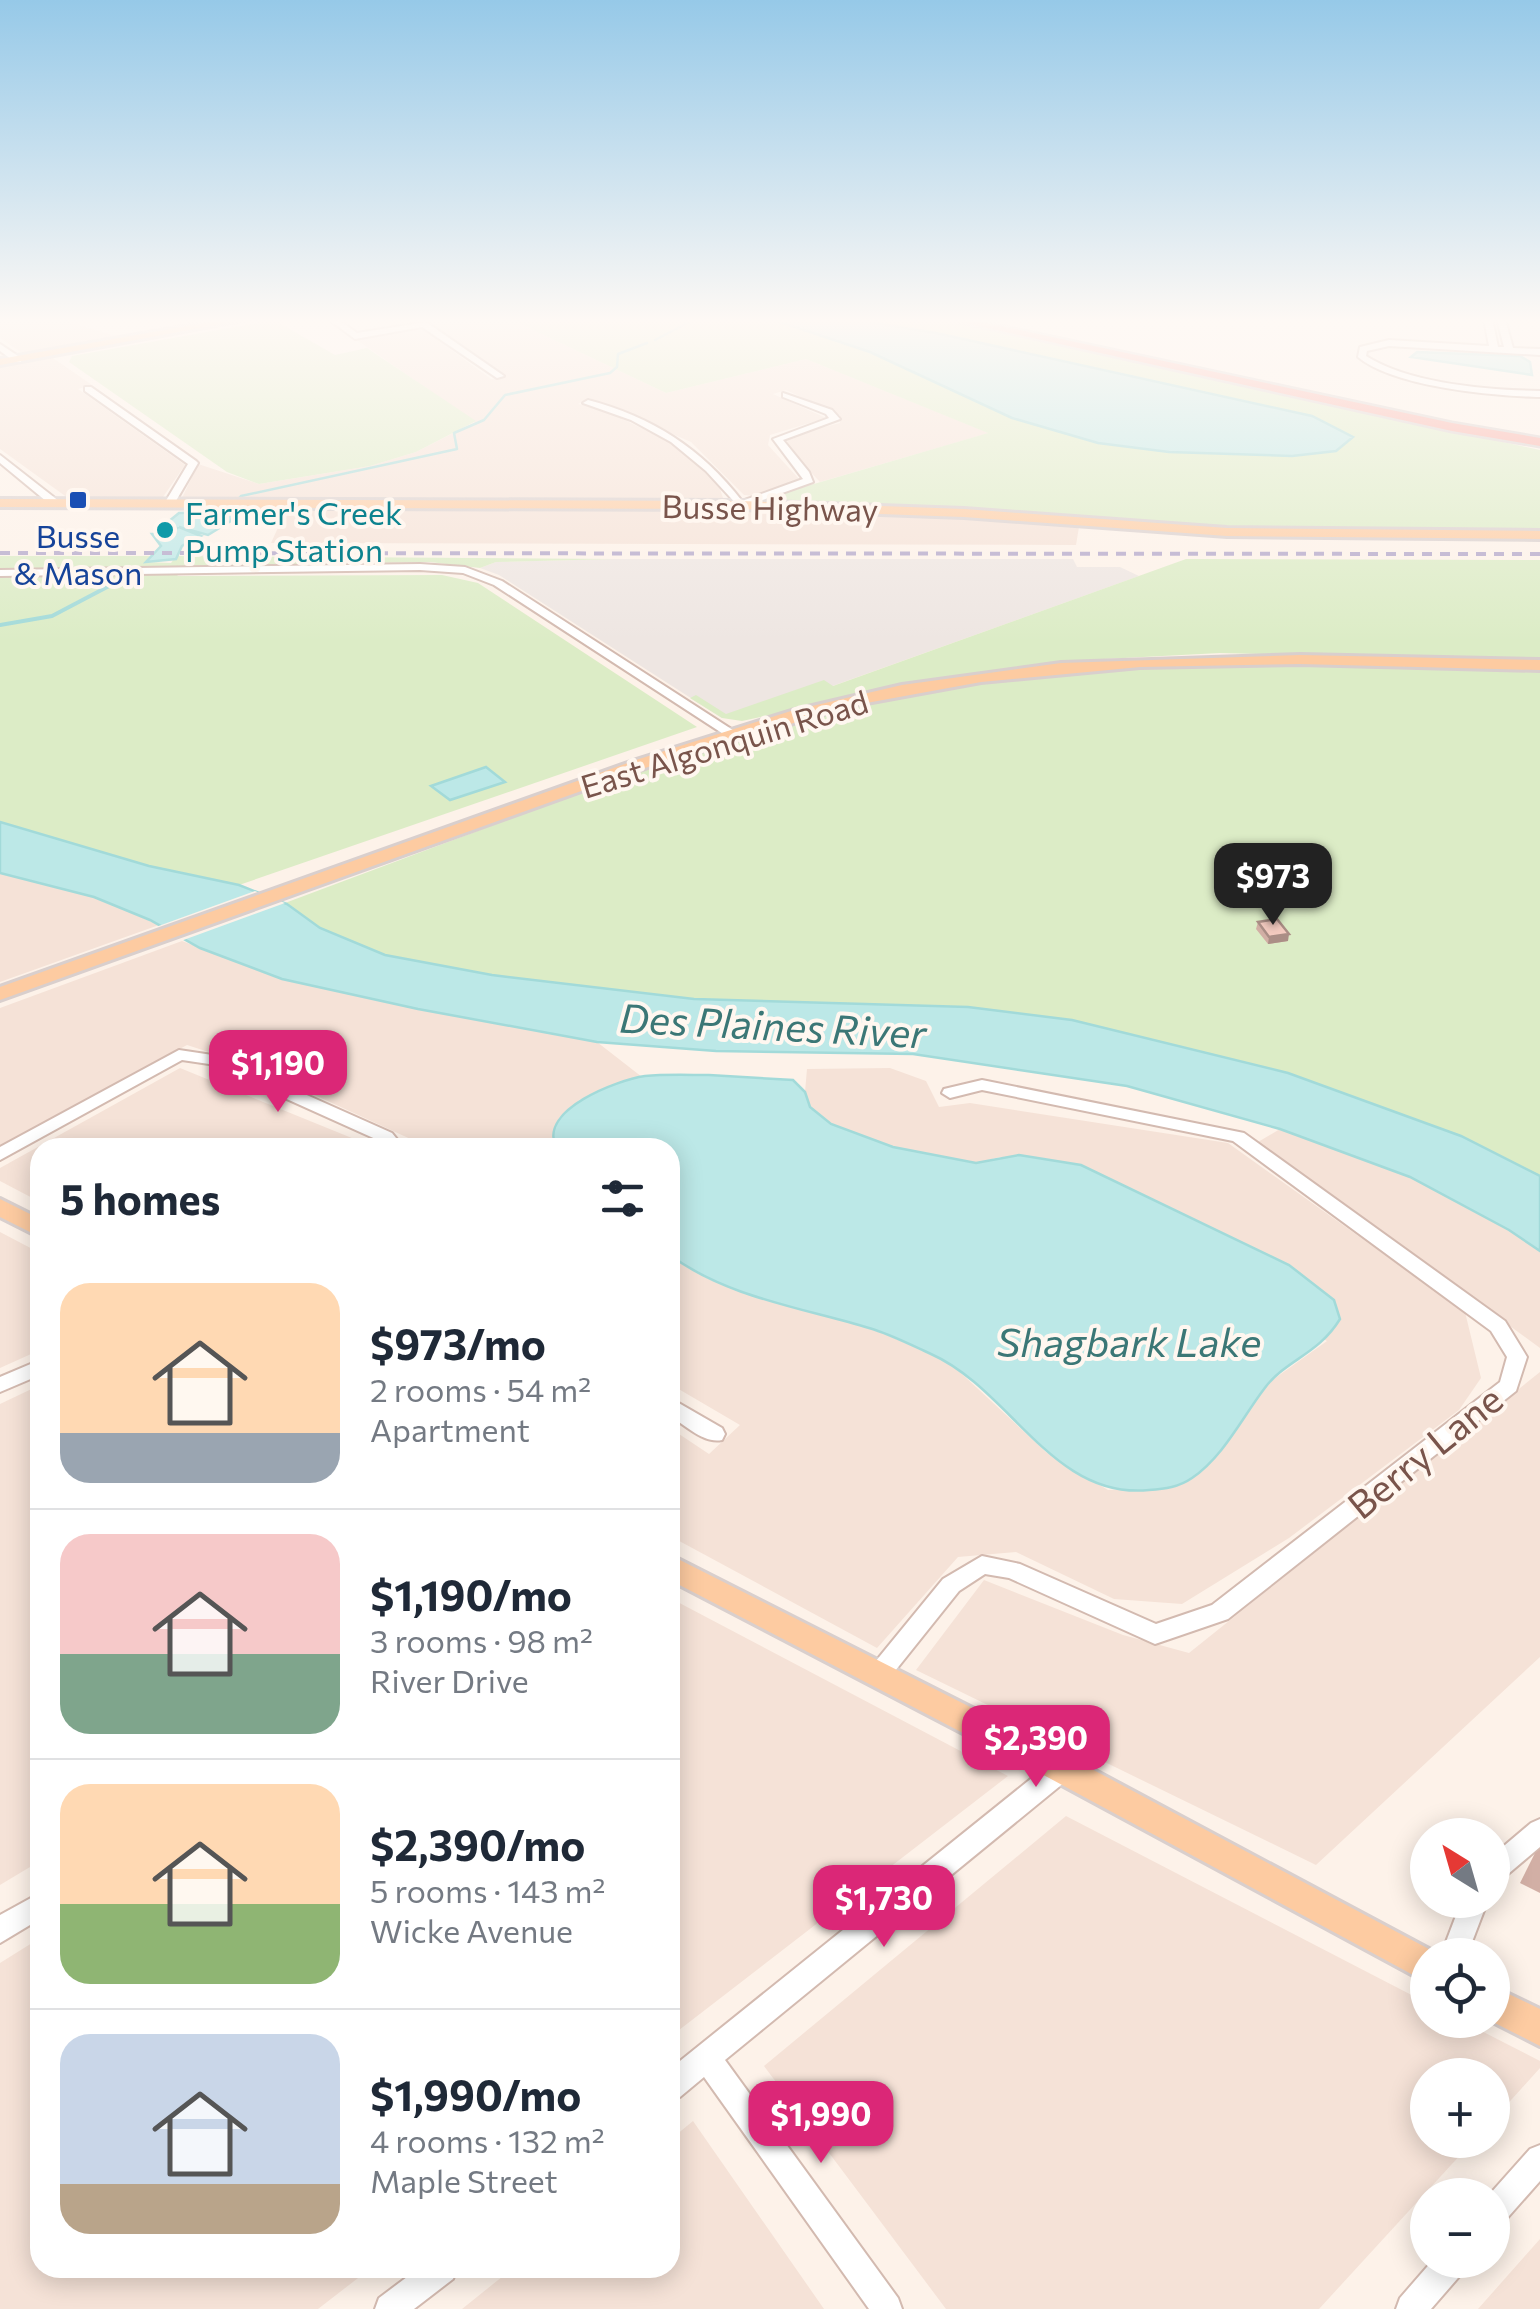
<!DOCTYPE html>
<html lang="en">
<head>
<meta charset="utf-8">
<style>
  body { margin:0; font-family:Commissioner,sans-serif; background:#f6f6f7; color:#1f2937; height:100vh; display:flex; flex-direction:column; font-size:38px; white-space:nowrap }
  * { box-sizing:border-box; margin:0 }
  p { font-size:32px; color:#747a83 }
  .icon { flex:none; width:55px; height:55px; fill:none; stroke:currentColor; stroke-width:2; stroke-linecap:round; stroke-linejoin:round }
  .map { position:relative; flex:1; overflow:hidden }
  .panel { position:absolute; left:30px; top:1138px; width:650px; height:1140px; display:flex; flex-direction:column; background:#fff; border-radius:30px; box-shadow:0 5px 25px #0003 }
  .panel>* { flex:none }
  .needle { width:65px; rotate:323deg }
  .buttons { position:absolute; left:1410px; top:1818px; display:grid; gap:20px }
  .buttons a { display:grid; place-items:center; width:100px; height:100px; border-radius:50%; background:#fff; box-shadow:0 5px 25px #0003; font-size:50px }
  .price { position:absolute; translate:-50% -85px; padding:0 22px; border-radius:20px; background:#db2777; color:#fff; font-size:32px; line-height:65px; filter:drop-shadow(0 2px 5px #0008) }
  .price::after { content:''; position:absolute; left:50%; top:60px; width:30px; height:22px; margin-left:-15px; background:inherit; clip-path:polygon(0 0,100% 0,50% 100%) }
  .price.on { background:#222; color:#fff }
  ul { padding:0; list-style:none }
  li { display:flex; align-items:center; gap:30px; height:250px; padding:0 30px }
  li+li { border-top:2px solid #e0e1e3 }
  li span { display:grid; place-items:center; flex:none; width:280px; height:200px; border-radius:30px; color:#555 }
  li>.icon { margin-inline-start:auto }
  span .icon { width:120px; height:120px; fill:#fffc; stroke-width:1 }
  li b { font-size:42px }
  h2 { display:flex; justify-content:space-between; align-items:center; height:120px; padding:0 30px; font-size:42px }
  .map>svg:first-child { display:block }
  .residential { fill:#f5e2d7 }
  .industrial { fill:#eee6e2 }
  .green { fill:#dcecc6 }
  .water { fill:#bce8e7; stroke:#a2dad9; stroke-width:2.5 }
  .pier { fill:#fdf2e9 }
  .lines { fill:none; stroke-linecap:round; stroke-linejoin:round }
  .stream-far1 { stroke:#a2dad9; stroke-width:2.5 }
  .stream { stroke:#a2dad9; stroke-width:4 }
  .minor-casing { stroke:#d3bab0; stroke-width:4 }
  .major-casing { stroke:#d9cfcd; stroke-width:6 }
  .highway-casing { stroke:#d9cfcd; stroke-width:5 }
  .minor { fill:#fff; fill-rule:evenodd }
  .major { fill:#fdcba1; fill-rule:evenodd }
  .highway { fill:#f8a79f; fill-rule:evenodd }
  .rail { stroke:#b2a6c9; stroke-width:4; stroke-dasharray:10 8; stroke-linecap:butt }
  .wall { fill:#d2afa5 }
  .shaded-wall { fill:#ab8e86 }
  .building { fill:#f4cbc0; stroke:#ab8e86; stroke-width:2.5 }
  .transit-dot { fill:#1a4fb4; stroke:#fff7f0; stroke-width:4 }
  .culture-dot { fill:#0f9aa8; stroke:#fff7f0; stroke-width:4 }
  .labels { text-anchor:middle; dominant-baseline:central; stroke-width:8; stroke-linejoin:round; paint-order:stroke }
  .far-street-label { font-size:32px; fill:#79544b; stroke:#fff7f0 }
  .far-culture-label { font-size:32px; fill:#0d838f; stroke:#fff7f0; text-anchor:start }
  .far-transit-label { font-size:32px; fill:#164399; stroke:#fff7f0 }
  .street-label { font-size:38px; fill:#79544b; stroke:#fff7f0 }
  .water-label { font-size:40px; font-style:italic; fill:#3b7776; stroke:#fff7f0 }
</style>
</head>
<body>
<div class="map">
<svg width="1540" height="2309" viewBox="0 0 1540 2309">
  <rect width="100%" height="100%" fill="#fdf2e9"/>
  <path class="residential" d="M0 319H60L125 339 25 355 0 338Z
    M450 319H510L666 393 806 359 989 433 820 482 793 453 785 437 840 423V415L786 390 773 394 826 418 770 435 768 445 799 479 755 496 744 495 691 442 589 398 578 404 602 409 678 446 717 480 723 498H182L198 464 259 484 370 466 416 452 475 422 354 338 420 327 491 379 506 377 428 322Z
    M53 358 92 385 78 389 185 465 163 497 68 498 0 449V366Z
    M287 508 862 511 1079 527 1076 545 271 543Z
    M0 873 94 897 159 925 0 982Z
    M182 941 282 979 597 1042 642 1077 579 1100 552 1139 556 1147H428L249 1065 187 1045 0 1146V1008Z
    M180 1068 374 1147 40 1148V1202L0 1181V1168Z
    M890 1068 926 1081 939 1107 970 1103 1228 1143 1465 1312 1481 1378 1459 1410 1289 1538 1182 1604 1114 1599 1016 1552 958 1557 877 1648 670 1536V1428L709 1454 740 1425 670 1384V1255L683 1265 769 1301 873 1329 949 1362 1046 1452 1108 1490 1170 1488 1223 1446 1267 1384 1327 1341 1009 1159 1000 1157 976 1163 893 1147 831 1124 810 1107 805 1092 807 1069Z
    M1280 1129 1410 1177 1509 1230 1540 1251V1348L1258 1142Z
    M0 1232 40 1253V1350L0 1368Z
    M1540 1372V1657L1316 1865 916 1670 984 1580 1123 1635 1189 1653Z
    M40 1385V1861L0 1885V1404Z
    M670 1598 1008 1776 670 2037Z
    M1066 1816 1427 2003 1428 2020H1460L1540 2061V2068L1493 2120 1492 2075H1428V2140H1474L1319 2309H946L764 2066Z
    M40 1938V2268H371L318 2309H0V1963Z
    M693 2121 824 2309H462L513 2268H670V2140Z
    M1540 2239V2309H1478Z"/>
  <path class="industrial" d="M615 559H1073L1077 567H1120L1139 576 785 703 722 718 499 575 480 568 496 562Z"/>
  <path class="green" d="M510 319H940L964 323 1540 450V530L1204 527 926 506 770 501 766 498 988 433 806 359 666 393Z
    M274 320 335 355 367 348 476 421 416 452 370 466 259 484 227 472 69 362 72 356Z
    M0 556H156L147 562 171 563 176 556 615 559 496 562 480 568 430 562 0 569Z
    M1186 559 1540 560V660L1220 653 1085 660 940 678 742 721 722 718 690 698 696 695 726 714 824 680 833 686Z
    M181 572 177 576 442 575 478 583 697 727 239 885 149 866 0 822V576Z
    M1255 663 1540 669V1176L1461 1136 1288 1073 1072 1020 968 1007 694 999 492 975 385 955 320 928 285 903 632 773 719 744H736L752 734 825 712 961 684 1108 667Z"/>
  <path class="water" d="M771 319H851L936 333 1312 416 1353 437 1336 451 1292 456 1169 452 1098 443 1012 418 870 352Z
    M1417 352 1520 356 1530 362 1532 375 1411 357Z
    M234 512 231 521 208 535 179 527 201 536 182 546 176 559 146 562 161 546 152 534H169L177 528 163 526 179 513Z
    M486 767 505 782 450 800 431 786Z
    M0 822 149 866 239 885 287 904 320 928 385 955 492 975 694 999 968 1007 1072 1020 1288 1073 1461 1136 1540 1176V1251L1509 1230 1410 1177 1280 1129 1127 1086 913 1054 716 1051 597 1042 418 1009 282 979 200 948 150 920 94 897 0 873Z
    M709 1075 793 1080 805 1092 810 1107 831 1124 893 1147 976 1163 1019 1155 1081 1165 1289 1265 1334 1300 1340 1319C1318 1355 1285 1360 1264 1389 1242 1418 1223 1457 1192 1478 1179 1487 1165 1489 1149 1490 1053 1500 1010 1389 931 1354 911 1345 890 1334 869 1328 803 1308 726 1297 670 1255V1148L556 1147C538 1110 617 1080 645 1076 665 1074 688 1075 709 1075Z"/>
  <path class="pier" d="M255 891 285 903 178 942 153 928Z"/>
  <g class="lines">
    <path class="stream-far1" d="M655 340 695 319
      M225 514 241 496 457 449 454 433 484 420 505 395 610 373 617 367 618 354 647 343"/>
    <path class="stream" d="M0 625 52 616 130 575"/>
    <g class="minor-casing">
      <path id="minor" d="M328 319H337L357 333 426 322 504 376 497 378 422 327 355 339Z
        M1484 319H1492L1498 347H1504L1497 319H1505L1513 348 1540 349V355L1389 346 1367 351 1366 356C1410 384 1489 390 1540 391V397C1493 396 1394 387 1358 357L1360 347 1389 340 1489 346Z
        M0 344 21 358V362H15L0 351Z
        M85 387H91L196 461 198 463 173 506 164 504 188 464 85 391Z
        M783 393 832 410 840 419 783 440 809 472 813 482 740 508 706 471 671 442 631 420 583 403 588 400C652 417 701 448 742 501L803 479 773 439 829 418 826 414 783 397Z
        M0 455 60 502V506H52L0 463Z
        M420 564 465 567 502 581 739 734 728 737 494 585 463 573 420 570 0 576V570Z
        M179 1050 219 1056 392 1133 404 1148H386L380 1141 209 1064 182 1060 0 1160V1147Z
        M982 1080 1244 1133 1505 1321 1527 1357 1516 1391 1228 1619 1155 1644 1009 1578 985 1574 959 1591 887 1681 879 1684 871 1681 867 1674 871 1667 943 1579 982 1556 1020 1564 1156 1624 1212 1605 1500 1382 1507 1357 1491 1331 1233 1141 982 1090 950 1098 942 1093 944 1089Z
        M40 1360V1375L0 1392V1377Z
        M670 1398 722 1428 725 1434 722 1440C704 1444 685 1425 670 1416Z
        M1062 1758 1071 1761 1074 1769 1071 1777 725 2060 898 2298 902 2309H869L704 2077 680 2097 670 2101V2069L1053 1761Z
        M1540 1819V1847L1501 1880 1492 1884V1856L1531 1823Z
        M40 1893V1919L0 1943V1915Z
        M1462 1900H1488L1467 1955H1441Z
        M1540 2145V2181L1502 2224 1492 2228V2195H1489L1530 2149Z
        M1433 2260H1468L1464 2271 1431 2309H1396L1400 2298Z
        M419 2268H457L453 2279 414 2309H375L379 2298Z"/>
    </g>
    <g class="major-casing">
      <path id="major" d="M227 319H248L0 365V359Z
        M0 499 740 501 964 509 1227 528 1540 531V539L1227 536 964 517 740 509 0 507Z
        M1300 655 1540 660V670L1300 664 1140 667 981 682 850 706 648 767 0 1000V987L636 760 791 711 902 685 1061 663Z
        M0 1199 40 1219V1237L0 1217Z
        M670 1555 1073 1759 1440 1955H1428V1983L1051 1779 670 1580Z
        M1492 1986 1540 2009V2046L1489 2020H1492Z"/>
    </g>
    <g class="highway-casing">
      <path id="highway" d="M947 319H968L1452 423 1540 438V446L1452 431Z"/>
    </g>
    <use href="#minor" class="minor"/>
    <use href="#major" class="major"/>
    <use href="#highway" class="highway"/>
    <path class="rail" d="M0 553 1540 554"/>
  </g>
  <path class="wall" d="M1258 922 1288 941 1268 944 1256 929Z
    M1540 1849V1893L1520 1883 1535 1853Z"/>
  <path class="shaded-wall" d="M1289 934 1288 941 1268 944 1269 937Z"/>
  <path class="building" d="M1277 919 1289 934 1269 937 1258 922Z"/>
  <linearGradient id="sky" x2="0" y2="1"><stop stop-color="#96c9e8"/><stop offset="0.5" stop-color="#fef9f5"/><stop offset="1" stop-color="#fef9f5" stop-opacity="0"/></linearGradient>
  <rect width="1540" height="642" fill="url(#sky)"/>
  <rect class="transit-dot" x="68" y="490" width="20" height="20" rx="5"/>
  <circle class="culture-dot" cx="165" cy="530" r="10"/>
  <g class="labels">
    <g class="far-street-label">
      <text transform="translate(770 507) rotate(1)">Busse Highway</text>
      <text transform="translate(724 743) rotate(-17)">East Algonquin Road</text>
    </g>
    <g class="far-culture-label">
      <text x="185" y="512">Farmer's Creek<tspan x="185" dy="37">Pump Station</tspan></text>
    </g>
    <g class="far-transit-label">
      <text x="78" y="535">Busse<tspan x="78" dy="37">&amp; Mason</tspan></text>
    </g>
    <g class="street-label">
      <text transform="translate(1424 1451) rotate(-39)">Berry Lane</text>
    </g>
    <g class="water-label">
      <text transform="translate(773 1024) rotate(3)">Des Plaines River</text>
      <text x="1129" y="1340">Shagbark Lake</text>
    </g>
  </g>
</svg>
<div class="buttons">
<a><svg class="needle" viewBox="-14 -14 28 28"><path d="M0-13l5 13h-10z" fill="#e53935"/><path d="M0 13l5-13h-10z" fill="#747a83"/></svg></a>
<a><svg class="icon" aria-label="locate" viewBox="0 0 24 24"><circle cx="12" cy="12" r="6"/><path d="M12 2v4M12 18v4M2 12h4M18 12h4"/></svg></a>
<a>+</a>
<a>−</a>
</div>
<b class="price on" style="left:1273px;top:928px">$973</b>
<b class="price" style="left:278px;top:1115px">$1,190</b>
<b class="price" style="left:1036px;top:1790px">$2,390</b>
<b class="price" style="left:884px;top:1950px">$1,730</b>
<b class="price" style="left:821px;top:2166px">$1,990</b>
<section class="panel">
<h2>5 homes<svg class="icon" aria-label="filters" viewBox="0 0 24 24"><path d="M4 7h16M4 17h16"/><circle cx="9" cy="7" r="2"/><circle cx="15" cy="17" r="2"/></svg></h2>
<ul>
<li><span style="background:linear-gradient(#ffd9b3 75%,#9aa5b1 0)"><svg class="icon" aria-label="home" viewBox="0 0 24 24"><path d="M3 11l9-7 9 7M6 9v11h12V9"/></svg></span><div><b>$973/mo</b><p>2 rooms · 54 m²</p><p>Apartment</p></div></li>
<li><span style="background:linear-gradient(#f6c9c9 60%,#7fa58c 0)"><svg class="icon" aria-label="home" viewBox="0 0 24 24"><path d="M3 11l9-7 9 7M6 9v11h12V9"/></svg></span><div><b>$1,190/mo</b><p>3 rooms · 98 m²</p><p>River Drive</p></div></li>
<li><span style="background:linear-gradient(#ffd9b3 60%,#8fb573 0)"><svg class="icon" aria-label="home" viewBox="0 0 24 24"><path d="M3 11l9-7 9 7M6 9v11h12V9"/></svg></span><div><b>$2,390/mo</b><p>5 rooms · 143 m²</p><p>Wicke Avenue</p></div></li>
<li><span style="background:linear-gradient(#c9d6e8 75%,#b9a48a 0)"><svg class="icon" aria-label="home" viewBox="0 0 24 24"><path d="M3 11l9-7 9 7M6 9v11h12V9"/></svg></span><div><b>$1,990/mo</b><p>4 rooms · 132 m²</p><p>Maple Street</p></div></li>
</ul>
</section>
</div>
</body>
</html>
